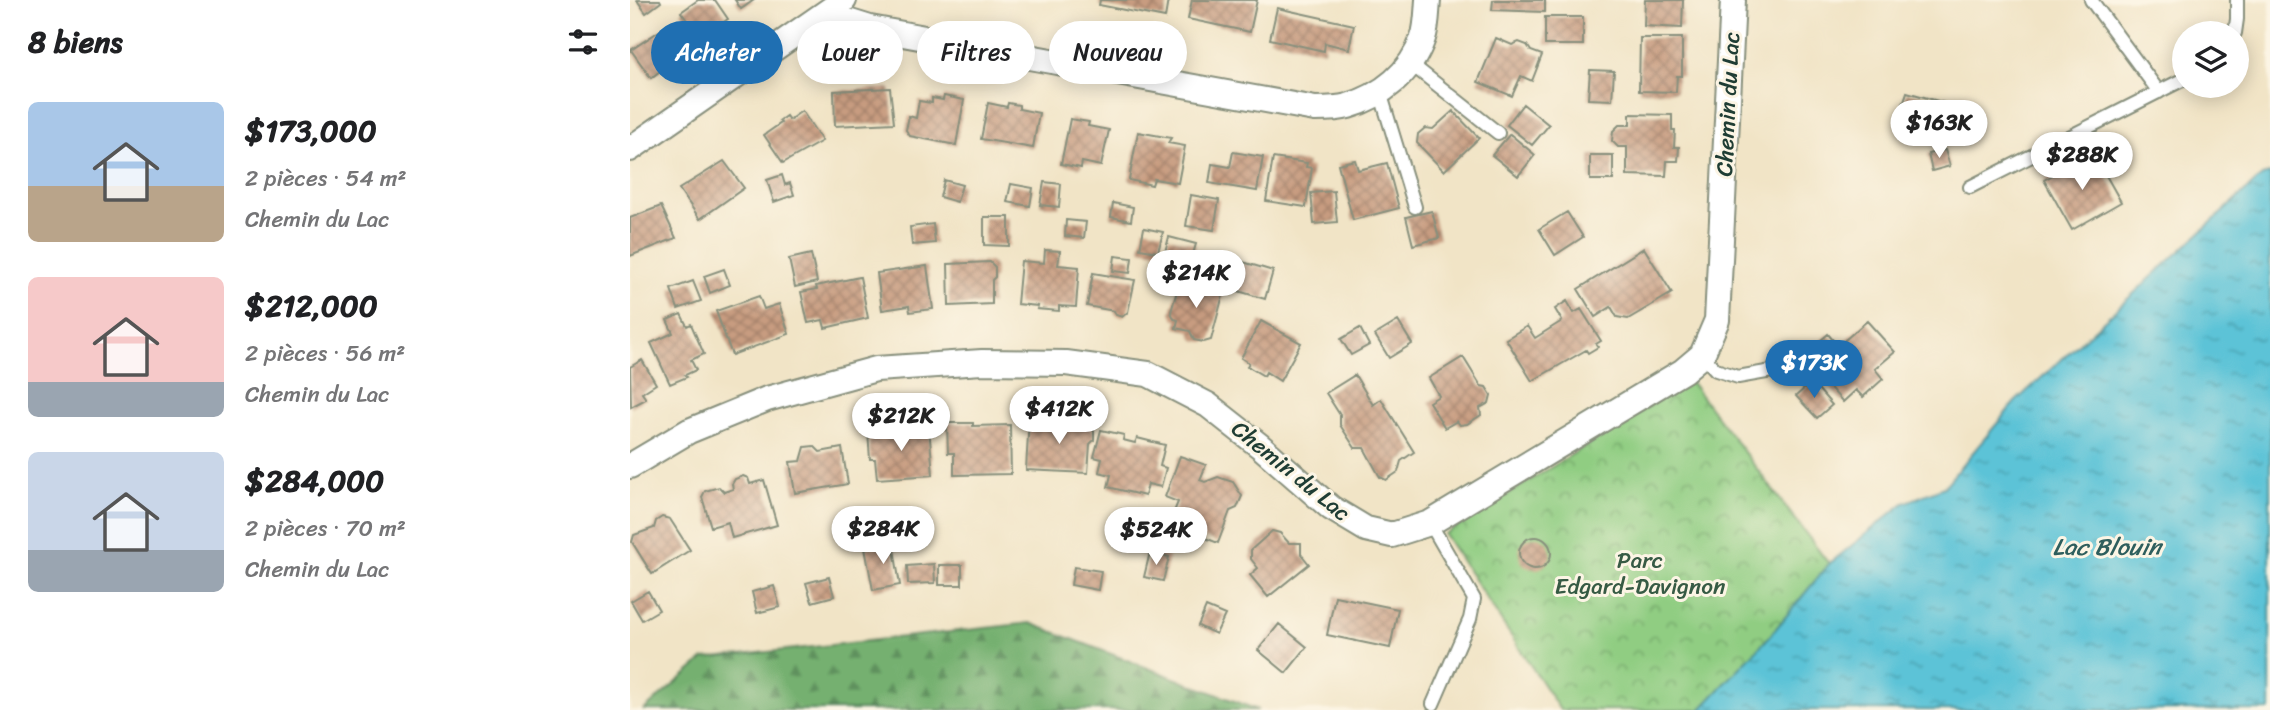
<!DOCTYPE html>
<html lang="fr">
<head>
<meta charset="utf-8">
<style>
  body { margin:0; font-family:Sriracha,sans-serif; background:#f2f2f2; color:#202124; height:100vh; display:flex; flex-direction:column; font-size:26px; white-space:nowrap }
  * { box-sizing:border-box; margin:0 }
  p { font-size:23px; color:#757577 }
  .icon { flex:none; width:38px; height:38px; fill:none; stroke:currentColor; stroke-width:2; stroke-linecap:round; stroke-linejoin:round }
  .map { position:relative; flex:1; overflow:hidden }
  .side { display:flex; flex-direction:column; background:#fff; width:630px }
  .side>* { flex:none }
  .guide { position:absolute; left:21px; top:21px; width:665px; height:63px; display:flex; gap:14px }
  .controls { position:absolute; left:1542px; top:21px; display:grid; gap:14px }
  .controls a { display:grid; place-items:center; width:77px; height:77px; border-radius:50%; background:#fff; box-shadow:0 4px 18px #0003; font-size:35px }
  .price { position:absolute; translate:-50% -60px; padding:0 16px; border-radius:24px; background:#fff; color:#222; font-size:23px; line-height:46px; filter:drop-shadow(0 2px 4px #0008) }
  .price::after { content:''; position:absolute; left:50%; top:42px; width:21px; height:16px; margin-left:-10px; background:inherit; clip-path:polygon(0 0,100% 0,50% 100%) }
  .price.current { background:#1f6fb2; color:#fff }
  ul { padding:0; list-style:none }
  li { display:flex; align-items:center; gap:21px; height:175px; padding:0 28px }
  li span { display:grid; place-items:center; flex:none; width:196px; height:140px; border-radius:10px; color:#555 }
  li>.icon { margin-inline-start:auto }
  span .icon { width:84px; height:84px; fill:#fffc; stroke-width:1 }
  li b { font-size:30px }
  h2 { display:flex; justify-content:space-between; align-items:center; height:84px; padding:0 28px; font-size:30px }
  .pill { padding:0 24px; border-radius:32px; background:#fff; box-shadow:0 4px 18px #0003; font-size:24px; line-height:63px }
  .pill.current { background:#1f6fb2; color:#fff }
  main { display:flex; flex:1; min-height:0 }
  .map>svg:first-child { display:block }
  .forest { fill:url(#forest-firs); stroke:#4a7652; stroke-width:2 }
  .park { fill:url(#park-crowns); stroke:#58855b; stroke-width:2 }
  .water { fill:url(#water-ripples); stroke:#3d8086; stroke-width:2 }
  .building { fill:url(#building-cross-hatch) }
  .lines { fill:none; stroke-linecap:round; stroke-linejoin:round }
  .lane-casing { stroke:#88907d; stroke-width:16 }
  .street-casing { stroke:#88907d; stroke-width:28 }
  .lane { stroke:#fff; stroke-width:12 }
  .street { stroke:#fff; stroke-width:24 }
  .labels { text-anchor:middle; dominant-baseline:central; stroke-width:6; stroke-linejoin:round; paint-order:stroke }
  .street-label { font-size:23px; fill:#1f3d34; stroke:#fcf5e5 }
  .park-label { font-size:23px; fill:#365a44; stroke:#fcf5e5 }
  .water-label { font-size:24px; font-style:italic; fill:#2e5e5d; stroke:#fcf5e5 }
</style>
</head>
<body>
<main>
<section class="side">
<h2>8 biens<svg class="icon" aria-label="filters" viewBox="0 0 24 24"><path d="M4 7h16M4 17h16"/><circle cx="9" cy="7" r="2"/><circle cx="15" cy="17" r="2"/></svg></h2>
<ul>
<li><span style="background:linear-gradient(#a9c7e8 60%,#b9a48a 0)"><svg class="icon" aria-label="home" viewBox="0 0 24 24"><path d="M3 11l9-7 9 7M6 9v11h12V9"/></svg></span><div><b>$173,000</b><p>2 pièces · 54 m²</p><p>Chemin du Lac</p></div></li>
<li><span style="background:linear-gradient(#f6c9c9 75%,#9aa5b1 0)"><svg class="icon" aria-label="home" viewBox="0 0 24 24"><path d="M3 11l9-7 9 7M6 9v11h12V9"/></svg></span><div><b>$212,000</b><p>2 pièces · 56 m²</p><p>Chemin du Lac</p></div></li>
<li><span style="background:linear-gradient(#c9d6e8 70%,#9aa5b1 0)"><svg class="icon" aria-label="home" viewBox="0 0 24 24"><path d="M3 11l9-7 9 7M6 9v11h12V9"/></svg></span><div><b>$284,000</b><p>2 pièces · 70 m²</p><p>Chemin du Lac</p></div></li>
</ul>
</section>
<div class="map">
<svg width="1640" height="710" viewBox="0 0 1640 710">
  <defs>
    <pattern id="forest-firs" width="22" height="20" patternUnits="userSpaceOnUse" patternTransform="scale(1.75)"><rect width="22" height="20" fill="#74b070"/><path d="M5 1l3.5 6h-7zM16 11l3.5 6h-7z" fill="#5f905d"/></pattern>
    <pattern id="park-crowns" width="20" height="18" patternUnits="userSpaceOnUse" patternTransform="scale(1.75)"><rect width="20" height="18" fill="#90cd82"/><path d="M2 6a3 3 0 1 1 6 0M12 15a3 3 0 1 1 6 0" fill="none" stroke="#75a86b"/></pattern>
    <pattern id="water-ripples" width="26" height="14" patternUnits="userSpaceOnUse" patternTransform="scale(1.75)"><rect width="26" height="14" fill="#5bc3d7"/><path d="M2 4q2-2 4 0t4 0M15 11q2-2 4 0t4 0" fill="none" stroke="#4ba0af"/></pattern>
    <pattern id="building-cross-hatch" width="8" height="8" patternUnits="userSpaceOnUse" patternTransform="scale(1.75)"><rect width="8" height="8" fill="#c89c80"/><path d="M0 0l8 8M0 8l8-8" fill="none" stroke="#a2806a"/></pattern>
  </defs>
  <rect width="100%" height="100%" fill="#fcf5e5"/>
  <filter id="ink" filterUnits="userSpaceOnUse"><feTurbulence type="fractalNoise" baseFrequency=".0143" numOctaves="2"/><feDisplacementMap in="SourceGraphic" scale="14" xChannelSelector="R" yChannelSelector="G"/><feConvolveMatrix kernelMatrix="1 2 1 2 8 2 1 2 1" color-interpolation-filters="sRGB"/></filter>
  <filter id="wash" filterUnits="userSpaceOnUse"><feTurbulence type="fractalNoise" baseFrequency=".00686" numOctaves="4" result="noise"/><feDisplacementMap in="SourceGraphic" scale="28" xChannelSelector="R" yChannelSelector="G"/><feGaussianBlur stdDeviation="1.57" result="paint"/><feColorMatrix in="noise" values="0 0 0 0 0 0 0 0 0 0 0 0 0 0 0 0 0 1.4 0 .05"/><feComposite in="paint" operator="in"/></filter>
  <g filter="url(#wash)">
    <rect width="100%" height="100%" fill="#f1e4c6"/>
    <path class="forest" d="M400 623 628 710H14L74 659Z"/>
    <path class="park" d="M1060 381 1199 564 1139 637 1070 710H930L814 534Z"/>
    <path class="water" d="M1640 174V710H1070L1139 637 1199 564 1274 503 1314 487 1385 402 1632 176Z"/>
    <g id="blocks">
      <path class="building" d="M7 0H30L31 2 16 13Z
        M68 0H85L98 19 70 38 51 12Z
        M105 0H124L111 9Z
        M470 0H538L535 18 469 5Z
        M562 0H627L620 32 558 19Z
        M863 0H915V12L862 10Z
        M1015 0H1053L1052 28 1014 26Z
        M647 8 724 25 719 49 695 43 694 51 640 39Z
        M915 17H953V45H915Z
        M31 30 49 56 21 78 1 50Z
        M866 38 882 45 889 42 897 45 901 51 912 55 902 81 891 76 882 96 848 82Z
        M1010 38H1052V76H1047L1046 92 1009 91Z
        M960 70 984 71 982 100 958 99Z
        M260 88 264 123 205 126 204 91Z
        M1277 92 1332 108 1320 143 1282 130 1283 128 1267 122Z
        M314 96 334 100 326 145 280 136 276 130 279 116 286 118 289 101 302 103V98L313 100Z
        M358 103 377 107 378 103 389 105V109L409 113 403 148 351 139Z
        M893 104 919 125 902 145 877 125Z
        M172 111 192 141 153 163 134 135 151 123 149 121 156 116 159 120Z
        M823 111 849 138 814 171 787 143 788 134 795 128 803 129Z
        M1000 114 1042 115V130H1045L1044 147H1049L1048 161H1037L1036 176 997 175V147H988L982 141 983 131 989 125H1000Z
        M440 119 459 122 458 126 479 130 471 166 452 162 451 168 431 164Z
        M508 132 541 138 538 143 555 146 548 183 524 179 522 185 499 180Z
        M880 134 905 155 888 176 862 155Z
        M1315 150 1320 166 1302 171 1298 154Z
        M603 152 633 157 627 191 579 183 582 164 600 167Z
        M960 155H983V180H960Z
        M1454 157 1460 168 1469 163 1491 202 1442 230 1414 180Z
        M643 158 677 163 676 167 682 168 676 207 636 201Z
        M725 160 728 170 757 163 769 208 723 220 708 164Z
        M94 161 114 188 70 219 49 189Z
        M152 175 155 185 160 183 164 195 144 202 137 180Z
        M314 180 332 185 327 202 310 197Z
        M414 182 431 184 429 207 410 205Z
        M381 184 403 188 400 206 377 202Z
        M704 191 707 222 684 224 681 193Z
        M561 195 589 200 584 230 556 226Z
        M483 203 503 207 501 221 481 217Z
        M31 206 46 238 0 256V218Z
        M802 211 809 238 783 245 776 217Z
        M937 212 953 237 925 255 909 229Z
        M354 217H379V246L354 245Z
        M436 220 456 222 454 238 435 236Z
        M303 224 305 243 282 245 280 227Z
        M514 228 533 232 528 252 510 249Z
        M539 237 566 244 557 274 531 267Z
        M1014 248 1042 293 998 319 987 317 981 307 965 317 948 289Z
        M415 250 430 251 428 265 449 267 446 307 429 306V311L407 309 408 306 387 304 391 261 414 263Z
        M181 254 187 282 165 287 159 259Z
        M485 256 502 258 500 273 483 271Z
        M360 262 365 267V277L362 280V304L319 306 318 264Z
        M613 262 643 271 635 299 605 290Z
        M297 266 303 309 280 312 279 306 252 310 247 273Z
        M94 269 100 285 80 293 74 276Z
        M463 273 505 280 498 312 492 317 486 315 484 311 457 306Z
        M230 277 238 318 195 328 193 320 178 323 171 292 187 289 186 286Z
        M551 277 571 283 570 288 593 295 581 340 574 342 564 340 560 331 546 328 548 320 544 319 541 312Z
        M63 281 71 301 48 309 41 289Z
        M129 296 134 309 149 304 159 334 102 355 86 311Z
        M937 301 944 313 951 309 971 341 966 344 968 347 958 353 956 350 902 381 876 339 897 326 905 338 932 321 925 309Z
        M51 314 57 326 61 324 74 354 61 360 66 370 55 375 57 377 40 384 21 343 43 333 37 320Z
        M631 321 671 343 650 381 636 372 634 376 617 366 619 363 611 358Z
        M768 321 782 344 759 358 745 335Z
        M1237 321 1265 352 1245 369 1253 379 1233 397 1226 390 1213 402 1172 357 1198 334 1208 346Z
        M730 328 739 345 721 355 711 339Z
        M833 357 851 386 856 387 861 395 859 403 850 408 851 415 837 424 830 425 827 421 815 428 799 402 809 396 799 378Z
        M12 360 26 384 12 393 16 399 1 407 0 367Z
        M725 375 743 405 751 399 784 452 771 461 768 472 756 480 750 477 734 448H725L710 425V415L696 393Z
        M1182 382 1202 405 1187 418 1166 396Z
        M399 418 433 420 432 428 441 429 449 422H459L464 431V440L460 444 458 473 396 470Z
        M317 423H343V426L380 425 381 474 324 475V453H318Z
        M299 427 303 475 247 479 245 459H240L238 432Z
        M471 430 494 435 493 440 505 443 507 438 535 445 530 466 536 468 531 487 518 484 515 496 478 487 481 475 469 472 472 459 464 457Z
        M184 446 190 452 212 448 218 484 165 493 160 462 171 461 175 447Z
        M550 456 576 465 570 480 575 482 588 477 603 482 612 496 607 508 600 511 588 543 539 524 548 502 535 497Z
        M113 476 118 478 120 484 134 480 147 525 102 538 98 522 81 527 72 497 75 491 89 487 94 492 103 489 102 484 105 479Z
        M32 517 40 519 60 550 22 574 2 542 4 535 24 528 26 521Z
        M642 531 650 533 659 543H671V554L679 564 638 597 620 575 628 568 621 559V550Z
        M889 553a16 16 0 1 1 32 0a16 16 0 1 1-32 0Z
        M263 543 270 585 243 590 235 548Z
        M520 552 539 557 533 581 514 577Z
        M304 564 305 583 278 584 277 566Z
        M309 565H332V585H309Z
        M444 567 471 571 468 590 441 585Z
        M199 577 204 596 182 602 176 583Z
        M144 586 150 607 127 613 122 592Z
        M18 591 29 610 12 620 1 601Z
        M705 596 768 609 760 648 697 635Z
        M576 607 595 615 586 634 568 626Z
        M649 624 677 647 656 673 628 650Z"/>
    </g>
  </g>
  <g filter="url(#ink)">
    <use href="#blocks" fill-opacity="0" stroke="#88907d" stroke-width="2"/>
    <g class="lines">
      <g class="lane-casing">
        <path id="lane" d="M1461 0 1529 92
          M1605 33 1607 19V0
          M781 64 868 133
          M750 92 785 207
          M1340 187 1554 79
          M1072 355 1086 370 1108 377 1142 371 1175 380
          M800 523 844 599 840 619 803 704"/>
      </g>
      <g class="street-casing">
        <path id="street" d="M195 14 240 28 685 109C695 109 708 109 718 106 752 96 781 73 793 38 797 27 797 12 798 0
          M0 149 214 0
          M0 466 59 431 137 399 246 369 352 362 436 363 518 374 578 405 630 446 701 508 736 529 762 535 800 523 1053 371 1072 355 1087 320 1103 0"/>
      </g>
      <use href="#lane" class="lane"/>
      <use href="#street" class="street"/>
    </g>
  </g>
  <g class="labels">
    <g class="street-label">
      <text transform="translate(1098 104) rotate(-87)">Chemin du Lac</text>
      <text transform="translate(661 471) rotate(39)">Chemin du Lac</text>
    </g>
    <g class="park-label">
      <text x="1010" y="560">Parc<tspan x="1010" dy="26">Edgard-Davignon</tspan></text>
    </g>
    <g class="water-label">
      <text x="1477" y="547">Lac Blouin</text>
    </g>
  </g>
</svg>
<div class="controls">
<a><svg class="icon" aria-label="layers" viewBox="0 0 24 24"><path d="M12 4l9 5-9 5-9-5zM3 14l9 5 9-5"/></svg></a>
</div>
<b class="price" style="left:1309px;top:160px">$163K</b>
<b class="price" style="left:1452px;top:192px">$288K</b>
<b class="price" style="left:566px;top:310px">$214K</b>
<b class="price current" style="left:1184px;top:400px">$173K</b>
<b class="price" style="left:429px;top:446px">$412K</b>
<b class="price" style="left:271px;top:453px">$212K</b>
<b class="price" style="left:253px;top:566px">$284K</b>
<b class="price" style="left:526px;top:567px">$524K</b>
<div class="guide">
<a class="pill current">Acheter</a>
<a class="pill">Louer</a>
<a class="pill">Filtres</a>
<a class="pill">Nouveau</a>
</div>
</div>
</main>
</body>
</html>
